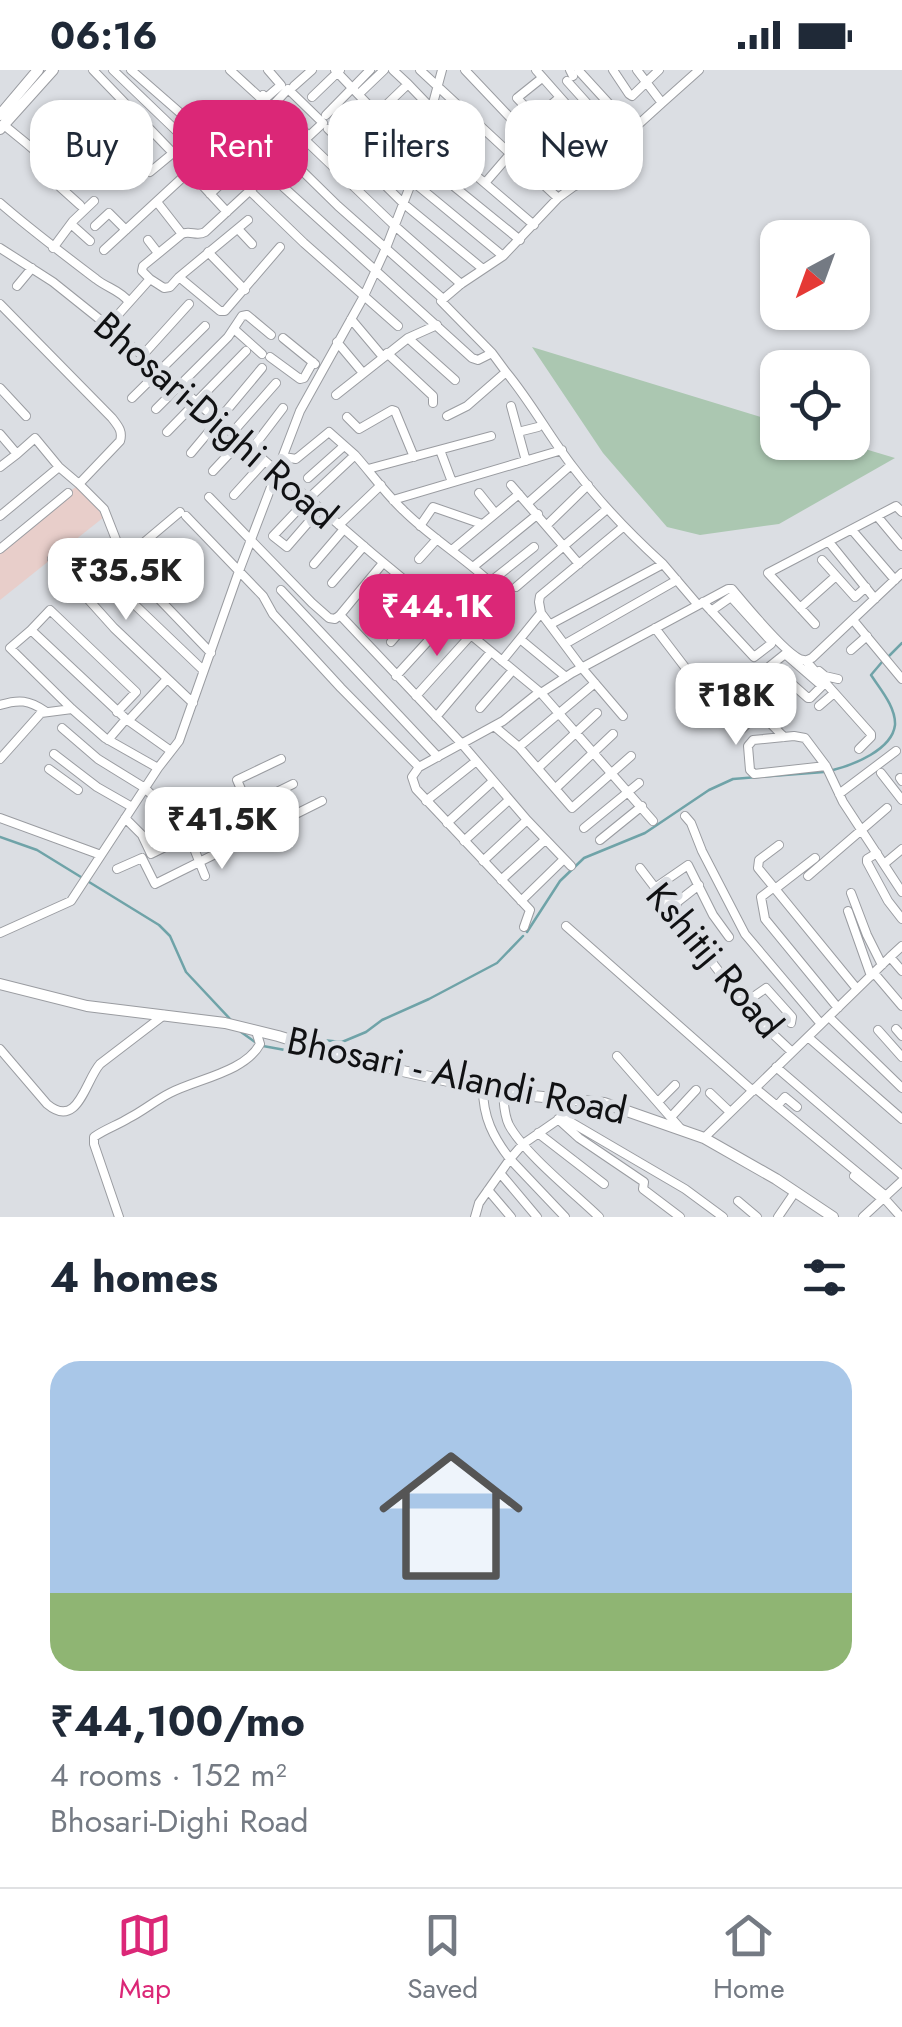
<!DOCTYPE html>
<html lang="en">
<head>
<meta charset="utf-8">
<style>
  body { margin:0; font-family:Jost,sans-serif; background:#f6f6f7; color:#1f2937; height:100vh; display:flex; flex-direction:column; font-size:38px; white-space:nowrap }
  * { box-sizing:border-box; margin:0 }
  p { font-size:32px; color:#747a83 }
  .icon { flex:none; width:55px; height:55px; fill:none; stroke:currentColor; stroke-width:2; stroke-linecap:round; stroke-linejoin:round }
  .map { position:relative; height:1147px; overflow:hidden }
  .side { display:flex; flex-direction:column; background:#fff; flex:1 }
  .side>* { flex:none }
  .banner { position:absolute; left:30px; top:30px; width:842px; height:90px; display:flex; gap:20px }
  .needle { width:65px; rotate:221deg }
  .buttons { position:absolute; left:760px; top:150px; display:grid; gap:20px }
  .buttons a { display:grid; place-items:center; width:110px; height:110px; border-radius:20px; background:#fff; box-shadow:0 2px 8px #0004; font-size:50px }
  .price { position:absolute; translate:-50% -85px; padding:0 22px; border-radius:20px; background:#fff; color:#222; font-size:32px; line-height:65px; filter:drop-shadow(0 2px 5px #0008) }
  .price::after { content:''; position:absolute; left:50%; top:60px; width:30px; height:22px; margin-left:-15px; background:inherit; clip-path:polygon(0 0,100% 0,50% 100%) }
  .price.current { background:#db2777; color:#fff }
  ul { padding:0; list-style:none }
  li { display:grid; align-content:center; gap:20px; height:530px; padding:0 50px }
  li+li { border-top:2px solid #e0e1e3 }
  li span { display:grid; place-items:center; height:310px; border-radius:30px; color:#555 }
  li>.icon { margin-inline-start:auto }
  span .icon { width:180px; height:180px; fill:#fffc; stroke-width:1 }
  li b { font-size:42px }
  h2 { display:flex; justify-content:space-between; align-items:center; height:120px; padding:0 50px; font-size:42px }
  .chip { padding:0 35px; border-radius:30px; background:#fff; box-shadow:0 2px 8px #0004; font-size:35px; line-height:90px }
  .chip.current { background:#db2777; color:#fff }
  .status { display:flex; justify-content:space-between; align-items:center; height:70px; padding:0 50px; background:#fff; direction:ltr }
  .status svg { height:28px; fill:currentColor }
  .tabs { display:flex; justify-content:space-around; align-items:center; height:140px; border-top:2px solid #e0e1e3; background:#fff; font-size:28px; color:#747a83 }
  .tabs a { display:grid; justify-items:center; gap:5px }
  .tabs .current { color:#db2777 }
  .map>svg:first-child { display:block }
  .commercial { fill:#e8ceca }
  .green { fill:#abc7b1 }
  .lines { fill:none; stroke-linecap:round; stroke-linejoin:round }
  .stream { stroke:#6fa3a8; stroke-width:2.5 }
  .minor-casing { stroke:#9a9ca1; stroke-width:10 }
  .major-casing { stroke:#9a9ca1; stroke-width:12 }
  .minor { stroke:#fff; stroke-width:8 }
  .major { stroke:#fff; stroke-width:10 }
  .labels { text-anchor:middle; dominant-baseline:central; stroke-width:10; stroke-linejoin:round; paint-order:stroke }
  .street-label { font-size:38px; fill:#101113; stroke:#dbdee3 }
</style>
</head>
<body>
<div class="status"><b>06:16</b><svg viewBox="0 0 49 12"><path d="M0 12V9h3v3zM5 12V6h3v6zM10 12V3h3v9zM15 12V0h3v12zM26 1h20v11H26zM47 4h2v5h-2z"/></svg></div>
<div class="map">
<svg width="902" height="1147" viewBox="0 0 902 1147">
  <rect width="100%" height="100%" fill="#dbdee3"/>
  <path class="commercial" d="M78 415 104 447 0 530V478Z"/>
  <path class="green" d="M532 277 777 352 778 372 845 373 895 388 779 454 700 465 667 457 603 383Z"/>
  <g class="lines">
    <path class="stream" d="M888 587 902 573
      M833 700C853 695 892 680 895 655 896 637 880 619 871 605L882 592
      M0 767 37 780 159 855 170 866 186 902 231 950
      M527 862 560 811 584 788 645 763 709 720 733 709 824 702
      M241 962 255 972
      M314 972 322 970 342 972 366 962 382 950 429 929 497 893 523 866
      M263 976 285 980 296 977"/>
    <g class="minor-casing">
      <path id="minor" d="M93 0 173 83 150 102 98 48
        M113 0 187 71 193 68 227 102 229 106 210 124
        M131 0 186 48
        M230 0 278 44
        M335 0 419 88 520 170
        M393 0 408 14
        M420 0 558 128
        M465 0 575 116
        M536 0 597 69 595 78 578 92 517 28 542 8
        M570 0 573 6
        M613 0 629 24 632 26 659 0
        M579 1 633 60
        M567 11 621 71
        M294 16 312 0
        M362 21 384 0
        M263 25 266 28 281 15 268 0
        M312 27 340 0
        M662 33 699 0
        M382 39 408 14 433 40
        M326 45 370 0
        M535 48 559 28
        M4 55C21 70 59 95 60 117L80 135
        M328 59 404 134 483 199
        M426 63 534 155
        M303 68 395 156 461 214
        M556 71 579 51
        M288 87 338 136 442 228
        M464 95 477 80
        M269 104 472 288 478 290 492 283 506 302 467 336 447 346
        M412 111 503 186
        M485 113 510 84
        M203 116 227 142
        M64 120 80 101
        M250 121 304 173 398 256
        M157 132 182 164C190 160 197 167 205 162L323 53 288 19 275 33 309 66
        M0 133C31 160 63 184 96 209 107 218 120 220 129 232
        M71 154 90 171
        M95 156 109 143 126 160
        M238 159 252 174
        M148 170 158 183
        M0 178 53 212 108 256 373 484 541 623 653 751
        M53 178 73 151 94 131
        M104 180 195 96
        M208 182 245 220
        M179 207 220 241H225L280 177
        M150 209 164 218 170 217 179 207 248 150
        M17 216 32 198
        M0 234 112 348C118 356 123 361 120 371L79 414 59 397 35 368 17 384
        M351 249 383 287
        M108 256 150 209 142 201 143 196 182 164
        M234 259 262 284
        M283 268 315 294
        M408 268 455 310
        M337 272 363 303
        M387 283 433 326V333
        M492 283 441 231 461 214 503 186 558 128 584 109 609 81 662 33 637 0
        M142 286 189 234
        M270 287 300 309 304 308 313 292
        M506 302C531 332 549 366 573 397 600 433 630 464 663 494
        M0 318 26 346
        M336 325 408 268 437 255
        M132 328 205 256
        M511 336 526 391
        M156 339 228 267 242 246 247 245 271 265
        M347 347 359 359 392 340 395 341 414 387
        M167 362 246 281
        M518 362 538 357
        M232 363 276 313
        M0 364 17 384 0 397
        M251 380 283 338
        M440 380 452 412
        M191 383 262 298
        M284 387 296 389 329 362 355 385
        M368 399 491 366
        M213 401 241 371
        M308 408 344 376
        M79 414 104 439 122 485 136 505 211 583
        M511 415 579 494
        M479 423 495 443
        M234 425 264 392
        M209 427 312 533 329 548 335 549 340 545
        M393 430 562 380
        M528 433 571 395
        M320 439 287 477 273 466 308 429 355 385C371 403 385 423 403 440 430 467 462 486 490 512L534 477
        M0 446 59 397
        M186 446 263 526 273 544 341 618 419 697
        M877 446 902 476
        M339 455 381 415
        M547 455 588 415
        M420 456 433 437 482 454
        M623 457 540 526 539 532 541 543 582 598 623 646
        M852 460 895 510
        M829 472 875 529
        M82 473 136 536 203 600
        M0 479 68 423
        M453 479 519 424
        M122 485 142 474 180 442
        M52 489 114 558 193 633
        M419 489 437 469
        M822 490 855 527 866 517
        M383 493 340 545 462 674 527 750 571 796
        M314 494 344 459
        M473 497 538 444
        M332 513 364 476
        M516 517 607 439
        M281 520 438 687
        M703 532 754 587 771 574
        M800 538 836 506
        M711 541 731 527 768 568
        M374 548 408 513
        M853 550 902 609
        M551 554 663 494 698 535
        M815 554 768 503 896 436 902 442
        M655 558 710 630 737 659H742L746 655V649L707 601 703 600 692 606
        M31 560 50 540 136 622 117 642
        M520 569 566 607
        M391 572 428 529
        M565 574 677 510
        M851 580 867 566
        M502 591 541 543
        M806 591 871 664V667L859 679
        M819 601 825 606 838 609
        M396 606 450 547
        M822 616 785 584 765 600 775 610 782 605 808 628H810L825 613
        M541 623 572 603 728 519H732C744 533 789 589 804 590 807 591 809 589 812 588L902 503
        M416 626 471 565
        M0 635C19 629 29 630 45 641
        M819 636 833 624
        M480 638 513 600
        M436 647 491 582
        M765 648 784 667
        M128 651 167 609
        M494 656 519 677 572 738 631 686
        M62 658 98 689 145 718 171 745 193 776 205 806
        M108 670 126 649
        M519 677 595 613
        M54 684 97 717 132 737
        M0 689 41 643 72 639
        M826 696 754 704 750 700 748 676 753 670 794 666 805 668 826 696 843 732 902 822
        M158 698 105 668 72 639 10 578 31 560 126 649 171 681
        M538 698 597 643
        M49 699 78 720
        M881 703 902 730
        M900 708 902 711
        M556 718 613 664
        M216 723 240 772
        M839 724 896 681
        M426 731 475 692
        M248 735 237 710 281 689
        M685 746 691 753 702 781 745 864 821 954
        M0 748 101 785
        M125 748 142 765 151 784 293 714
        M447 753 492 712
        M584 758 639 713
        M600 770 642 736
        M464 771 509 730
        M779 775 759 790 758 798 857 919
        M877 783 867 789V792L888 831 902 849
        M142 788 155 814 322 731
        M483 791 527 750
        M884 794 902 779
        M640 798 740 929 756 948 792 982
        M117 799 142 788
        M808 806 887 738
        M501 810 545 770
        M774 817 761 827 765 849 838 938
        M775 819 815 788
        M851 823 867 865 882 895
        M521 831 564 789
        M676 833 699 815
        M672 841 677 836 676 833 659 815 688 795 713 845 729 867
        M848 841 871 906
        M566 856 753 1021
        M524 857 530 840 416 719 412 707 419 697 503 651 538 623
        M0 863 71 831 158 698 179 671 239 501 300 341 364 226 386 178 412 111 442 0
        M890 887 902 876
        M874 903 902 936
        M743 934 766 918 792 947 791 953
        M829 947 902 1018
        M896 959 902 966
        M878 960 902 987
        M808 967 902 1049
        M0 979 47 1034C78 1060 85 1011 100 994L164 945
        M617 986 680 1058
        M776 997 902 1105
        M755 1018 886 1126
        M503 1023C504 1034 504 1045 509 1055 524 1083 574 1123 599 1147
        M710 1023 730 1042
        M658 1032 675 1015
        M777 1036 785 1027 797 1037
        M562 1047 685 1119 723 1147
        M671 1047 696 1020
        M558 1049 579 1068 644 1112 643 1119 680 1147
        M538 1063 604 1114
        M704 1068 890 887 902 901
        M500 1103 537 1147
        M854 1106 882 1129
        M488 1120 511 1147
        M884 1128 901 1147
        M738 1131 757 1147
        M119 1147 94 1074V1067C105 1059 118 1055 129 1048 143 1041 156 1030 170 1023 197 1009 245 1002 260 974L256 961
        M475 1147 479 1133 510 1089C493 1067 483 1047 483 1019
        M565 1147 510 1089 523 1074 562 1047 568 1029
        M778 1147 795 1122
        M863 1147 902 1111"/>
    </g>
    <g class="major-casing">
      <path id="major" d="M0 45 38 0
        M0 59 53 0
        M0 914 87 936 225 953 278 966 366 993 503 1023 604 1033 704 1068 776 1109 833 1147"/>
    </g>
    <use href="#minor" class="minor"/>
    <use href="#major" class="major"/>
  </g>
  <g class="labels">
    <g class="street-label">
      <text transform="translate(216 350) rotate(41)">Bhosari-Dighi Road</text>
      <text transform="translate(715 890) rotate(50)">Kshitij Road</text>
      <text transform="translate(457 1005) rotate(12)">Bhosari - Alandi Road</text>
    </g>
  </g>
</svg>
<div class="buttons">
<a><svg class="needle" viewBox="-14 -14 28 28"><path d="M0-13l5 13h-10z" fill="#e53935"/><path d="M0 13l5-13h-10z" fill="#747a83"/></svg></a>
<a><svg class="icon" aria-label="locate" viewBox="0 0 24 24"><circle cx="12" cy="12" r="6"/><path d="M12 2v4M12 18v4M2 12h4M18 12h4"/></svg></a>
</div>
<b class="price" style="left:126px;top:553px">₹35.5K</b>
<b class="price current" style="left:437px;top:589px">₹44.1K</b>
<b class="price" style="left:736px;top:678px">₹18K</b>
<b class="price" style="left:222px;top:802px">₹41.5K</b>
<div class="banner">
<a class="chip">Buy</a>
<a class="chip current">Rent</a>
<a class="chip">Filters</a>
<a class="chip">New</a>
</div>
</div>
<section class="side">
<h2>4 homes<svg class="icon" aria-label="filters" viewBox="0 0 24 24"><path d="M4 7h16M4 17h16"/><circle cx="9" cy="7" r="2"/><circle cx="15" cy="17" r="2"/></svg></h2>
<ul>
<li><span style="background:linear-gradient(#a9c7e8 75%,#8fb573 0)"><svg class="icon" aria-label="home" viewBox="0 0 24 24"><path d="M3 11l9-7 9 7M6 9v11h12V9"/></svg></span><div><b>₹44,100/mo</b><p>4 rooms · 152 m²</p><p>Bhosari-Dighi Road</p></div></li>
</ul>
</section>
<nav class="tabs">
<a class="current"><svg class="icon" aria-label="map" viewBox="0 0 24 24"><path d="M3 6l6-2 6 2 6-2v14l-6 2-6-2-6 2zM9 4v14M15 6v14"/></svg>Map</a>
<a><svg class="icon" aria-label="saved" viewBox="0 0 24 24"><path d="M7 4h10v16l-5-4-5 4z"/></svg>Saved</a>
<a><svg class="icon" aria-label="home" viewBox="0 0 24 24"><path d="M3 11l9-7 9 7M6 9v11h12V9"/></svg>Home</a>
</nav>
</body>
</html>
